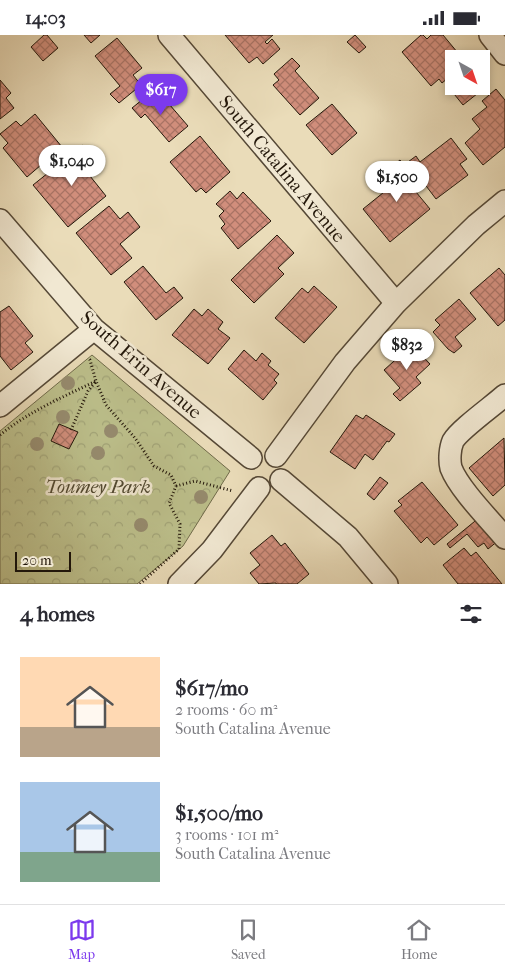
<!DOCTYPE html>
<html lang="en">
<head>
<meta charset="utf-8">
<style>
  body { margin:0; font-family:"IM FELL French Canon",serif; background:#f7f7f7; color:#2b2b33; height:100vh; display:flex; flex-direction:column; font-size:19px; white-space:nowrap }
  * { box-sizing:border-box; margin:0 }
  p { font-size:16px; color:#7c7c81 }
  .icon { flex:none; width:28px; height:28px; fill:none; stroke:currentColor; stroke-width:2; stroke-linecap:round; stroke-linejoin:round }
  .map { position:relative; height:549px; overflow:hidden }
  .sheet { display:flex; flex-direction:column; background:#fff; flex:1 }
  .sheet>* { flex:none }
  .needle { width:32px; rotate:140deg }
  .buttons { position:absolute; left:445px; top:15px; display:grid; gap:10px }
  .buttons a { display:grid; place-items:center; width:45px; height:45px; border-radius:0px; background:#fff; box-shadow:0 2px 8px #0003; font-size:25px }
  .scale { position:absolute; left:15px; bottom:12px; width:56px; box-sizing:border-box; padding-left:5px; border:2px solid #23170a; border-top:0; font-size:14px; line-height:18px; white-space:nowrap; color:#23170a; -webkit-text-stroke:4px #f1e8d2; paint-order:stroke }
  .price { position:absolute; translate:-50% -42px; padding:0 11px; border-radius:18px; background:#fff; color:#222; font-size:16px; line-height:32px; filter:drop-shadow(0 1px 2px #0008) }
  .price::after { content:''; position:absolute; left:50%; top:30px; width:15px; height:11px; margin-left:-8px; background:inherit; clip-path:polygon(0 0,100% 0,50% 100%) }
  .price.selected { background:#7c3aed; color:#fff }
  ul { padding:0; list-style:none }
  li { display:flex; align-items:center; gap:15px; height:125px; padding:0 20px }
  li span { display:grid; place-items:center; flex:none; width:140px; height:100px; border-radius:0px; color:#555 }
  li>.icon { margin-inline-start:auto }
  span .icon { width:60px; height:60px; fill:#fffc; stroke-width:1 }
  li b { font-size:21px }
  h2 { display:flex; justify-content:space-between; align-items:center; height:60px; padding:0 20px; font-size:21px }
  .status { display:flex; justify-content:space-between; align-items:center; height:35px; padding:0 25px; background:#fff; direction:ltr }
  .status svg { height:14px; fill:currentColor }
  .menu { display:flex; justify-content:space-around; align-items:center; height:70px; border-top:1px solid #e1e1e2; background:#fff; font-size:14px; color:#7c7c81 }
  .menu a { display:grid; justify-items:center; gap:2px }
  .menu .selected { color:#7c3aed }
  .map>svg:first-child { display:block }
  .park { fill:url(#park-crowns); stroke:#706b4a }
  .building { fill:url(#building-cross-hatch); stroke:#23170a }
  .lines { fill:none; stroke-linecap:round; stroke-linejoin:round }
  .minor-casing { stroke:#554836; stroke-width:24 }
  .path { stroke:#23170a; stroke-width:3; stroke-dasharray:1 2.5; stroke-linecap:butt }
  .minor { stroke:#f1e8d2; stroke-width:21 }
  .tree { fill:#968b6e }
  .labels { text-anchor:middle; dominant-baseline:central; stroke-width:5; stroke-linejoin:round; paint-order:stroke }
  .street-label { font-size:19px; fill:#23170a; stroke:#f1e8d2 }
  .park-label { font-size:19px; font-style:italic; fill:#514931; stroke:#f1e8d2 }
</style>
</head>
<body>
<div class="status"><b>14:03</b><svg viewBox="0 0 49 12"><path d="M0 12V9h3v3zM5 12V6h3v6zM10 12V3h3v9zM15 12V0h3v12zM26 1h20v11H26zM47 4h2v5h-2z"/></svg></div>
<div class="map">
<svg width="505" height="549" viewBox="0 0 505 549">
  <defs>
    <pattern id="park-crowns" width="20" height="18" patternUnits="userSpaceOnUse" patternTransform="scale(1.25)"><rect width="20" height="18" fill="#bcbf8b"/><path d="M2 6a3 3 0 1 1 6 0M12 15a3 3 0 1 1 6 0" fill="none" stroke="#a1a377"/></pattern>
    <pattern id="building-cross-hatch" width="8" height="8" patternUnits="userSpaceOnUse" patternTransform="scale(1.25)"><rect width="8" height="8" fill="#d18e7c"/><path d="M0 0l8 8M0 8l8-8" fill="none" stroke="#a97364"/></pattern>
  </defs>
  <rect width="100%" height="100%" fill="#eadcb9"/>
  <filter id="stains"><feTurbulence type="fractalNoise" baseFrequency=".004" numOctaves="4"/><feColorMatrix values="0 0 0 0 .2 0 0 0 0 .09 0 0 0 0 .02 0 0 0 .5 -.17"/></filter>
  <radialGradient id="worn" r=".72"><stop offset=".6" stop-color="#630" stop-opacity="0"/><stop offset="1" stop-color="#630" stop-opacity=".3"/></radialGradient>
  <path class="park" d="M92 320 230 436 183 511 137 549H0V396Z"/>
  <path class="building" d="M44 0H47L58 13 43 26 31 12Z
    M84 0H100L91 8Z
    M225 0H273L265 7 267 9 272 4 280 14 263 29 257 22 249 28Z
    M355 0 366 12 359 18 347 7Z
    M421 0H423L427 4 431 0H443L463 24H454V38L442 48 439 44 431 51 402 17Z
    M117 3 142 33 133 40 141 50 119 68 110 59 120 51 95 21Z
    M292 23 300 31 295 36 319 63 300 80 273 50 279 45 274 39Z
    M481 43 487 51 463 70 450 54 454 51H481Z
    M0 45 11 58 6 63 14 73 0 84Z
    M496 54 505 65V112L483 130 465 108 480 94 472 84 487 72 482 66Z
    M153 56 160 64 163 62 188 91 169 107 145 79 141 83 132 73Z
    M332 69 357 98 332 120 306 90Z
    M35 79 62 112 27 142 3 113 8 108 0 99 16 86 21 91Z
    M200 101 230 137 206 158 201 153 196 157 170 127Z
    M451 103 467 124 460 129 468 140 436 164 408 127 416 121 420 127Z
    M83 110 100 132 90 141 106 161 68 192 33 150Z
    M400 125 422 152 416 157 430 174 390 207 363 174 389 153 380 141Z
    M230 156 237 164 243 157 271 186 238 214 221 193 225 189 219 181 224 176 216 169Z
    M109 171 120 184 128 177 140 192 120 209 132 223 111 240 76 198Z
    M277 200 294 218 278 233 284 239 254 268 231 245Z
    M143 231 166 258 174 252 183 263 156 285 124 247Z
    M499 233 505 240V285L498 291 470 258Z
    M314 251 337 272 304 308 275 283 302 253 308 258Z
    M459 264 476 284 455 302 462 311 454 318 448 314 433 297 440 290 435 285Z
    M9 271 33 301 25 308 33 317 11 335 0 321V277Z
    M194 274 202 281 208 274 223 287 218 294 230 303 208 329 172 300Z
    M412 310 430 329 416 342 421 348 400 366 393 359 400 353 384 335Z
    M244 315 256 326 262 318 271 326 268 330 279 339 274 345 277 348 263 365 228 334Z
    M356 380 363 384 366 380 395 399 389 407 387 406 373 425 365 419 355 434 330 417Z
    M59 389 78 397 69 414 51 406Z
    M504 403 505 450 493 461 469 433Z
    M380 442 388 448 374 465 367 459Z
    M422 447 458 490 434 510 427 502 421 508 394 476 402 470 398 466Z
    M480 482 499 505 488 514 484 508 478 512 467 499 450 513 447 509Z
    M272 500 281 511 285 508 309 539 297 549H276V548L259 549 250 538 260 530 250 518Z
    M464 513 471 521 476 517 502 549H458L443 530Z"/>
  <g class="lines">
    <g class="minor-casing">
      <path id="minor" d="M169 0 396 268
        M490 0 505 19
        M0 185 94 294 251 423
        M505 360C494 370 459 395 453 406 450 413 449 425 451 433 459 454 490 485 505 503
        M0 371 94 294
        M276 421 345 327 396 268 476 190 505 166
        M281 445 348 502 387 549
        M179 549 212 515 259 453"/>
    </g>
    <path class="path" d="M71 395 88 356 96 346 90 325 88 323
      M0 400C28 377 63 362 96 346L106 370 135 403 154 431 171 440 176 451 169 468 180 489 179 514 140 549
      M176 451 195 446 233 456"/>
    <use href="#minor" class="minor"/>
  </g>
  <g class="tree">
    <circle cx="68" cy="348" r="7"/>
    <circle cx="63" cy="382" r="7"/>
    <circle cx="111" cy="396" r="7"/>
    <circle cx="37" cy="409" r="7"/>
    <circle cx="98" cy="418" r="7"/>
    <circle cx="77" cy="451" r="7"/>
    <circle cx="201" cy="462" r="7"/>
    <circle cx="141" cy="490" r="7"/>
  </g>
  <g class="labels">
    <g class="street-label">
      <text transform="translate(282 134) rotate(50)">South Catalina Avenue</text>
      <text transform="translate(141 330) rotate(41)">South Erin Avenue</text>
    </g>
    <g class="park-label">
      <text x="98" y="452">Toumey Park</text>
    </g>
  </g>
  <rect width="100%" height="100%" filter="url(#stains)"/>
  <rect width="100%" height="100%" fill="url(#worn)"/>
</svg>
<div class="buttons">
<a><svg class="needle" viewBox="-14 -14 28 28"><path d="M0-13l5 13h-10z" fill="#e53935"/><path d="M0 13l5-13h-10z" fill="#7c7c81"/></svg></a>
</div>
<div class="scale">20 m</div>
<b class="price selected" style="left:161px;top:81px">$617</b>
<b class="price" style="left:72px;top:152px">$1,040</b>
<b class="price" style="left:397px;top:168px">$1,500</b>
<b class="price" style="left:407px;top:336px">$832</b>
</div>
<section class="sheet">
<h2>4 homes<svg class="icon" aria-label="filters" viewBox="0 0 24 24"><path d="M4 7h16M4 17h16"/><circle cx="9" cy="7" r="2"/><circle cx="15" cy="17" r="2"/></svg></h2>
<ul>
<li><span style="background:linear-gradient(#ffd9b3 70%,#b9a48a 0)"><svg class="icon" aria-label="home" viewBox="0 0 24 24"><path d="M3 11l9-7 9 7M6 9v11h12V9"/></svg></span><div><b>$617/mo</b><p>2 rooms · 60 m²</p><p>South Catalina Avenue</p></div></li>
<li><span style="background:linear-gradient(#a9c7e8 70%,#7fa58c 0)"><svg class="icon" aria-label="home" viewBox="0 0 24 24"><path d="M3 11l9-7 9 7M6 9v11h12V9"/></svg></span><div><b>$1,500/mo</b><p>3 rooms · 101 m²</p><p>South Catalina Avenue</p></div></li>
</ul>
</section>
<nav class="menu">
<a class="selected"><svg class="icon" aria-label="map" viewBox="0 0 24 24"><path d="M3 6l6-2 6 2 6-2v14l-6 2-6-2-6 2zM9 4v14M15 6v14"/></svg>Map</a>
<a><svg class="icon" aria-label="saved" viewBox="0 0 24 24"><path d="M7 4h10v16l-5-4-5 4z"/></svg>Saved</a>
<a><svg class="icon" aria-label="home" viewBox="0 0 24 24"><path d="M3 11l9-7 9 7M6 9v11h12V9"/></svg>Home</a>
</nav>
</body>
</html>
